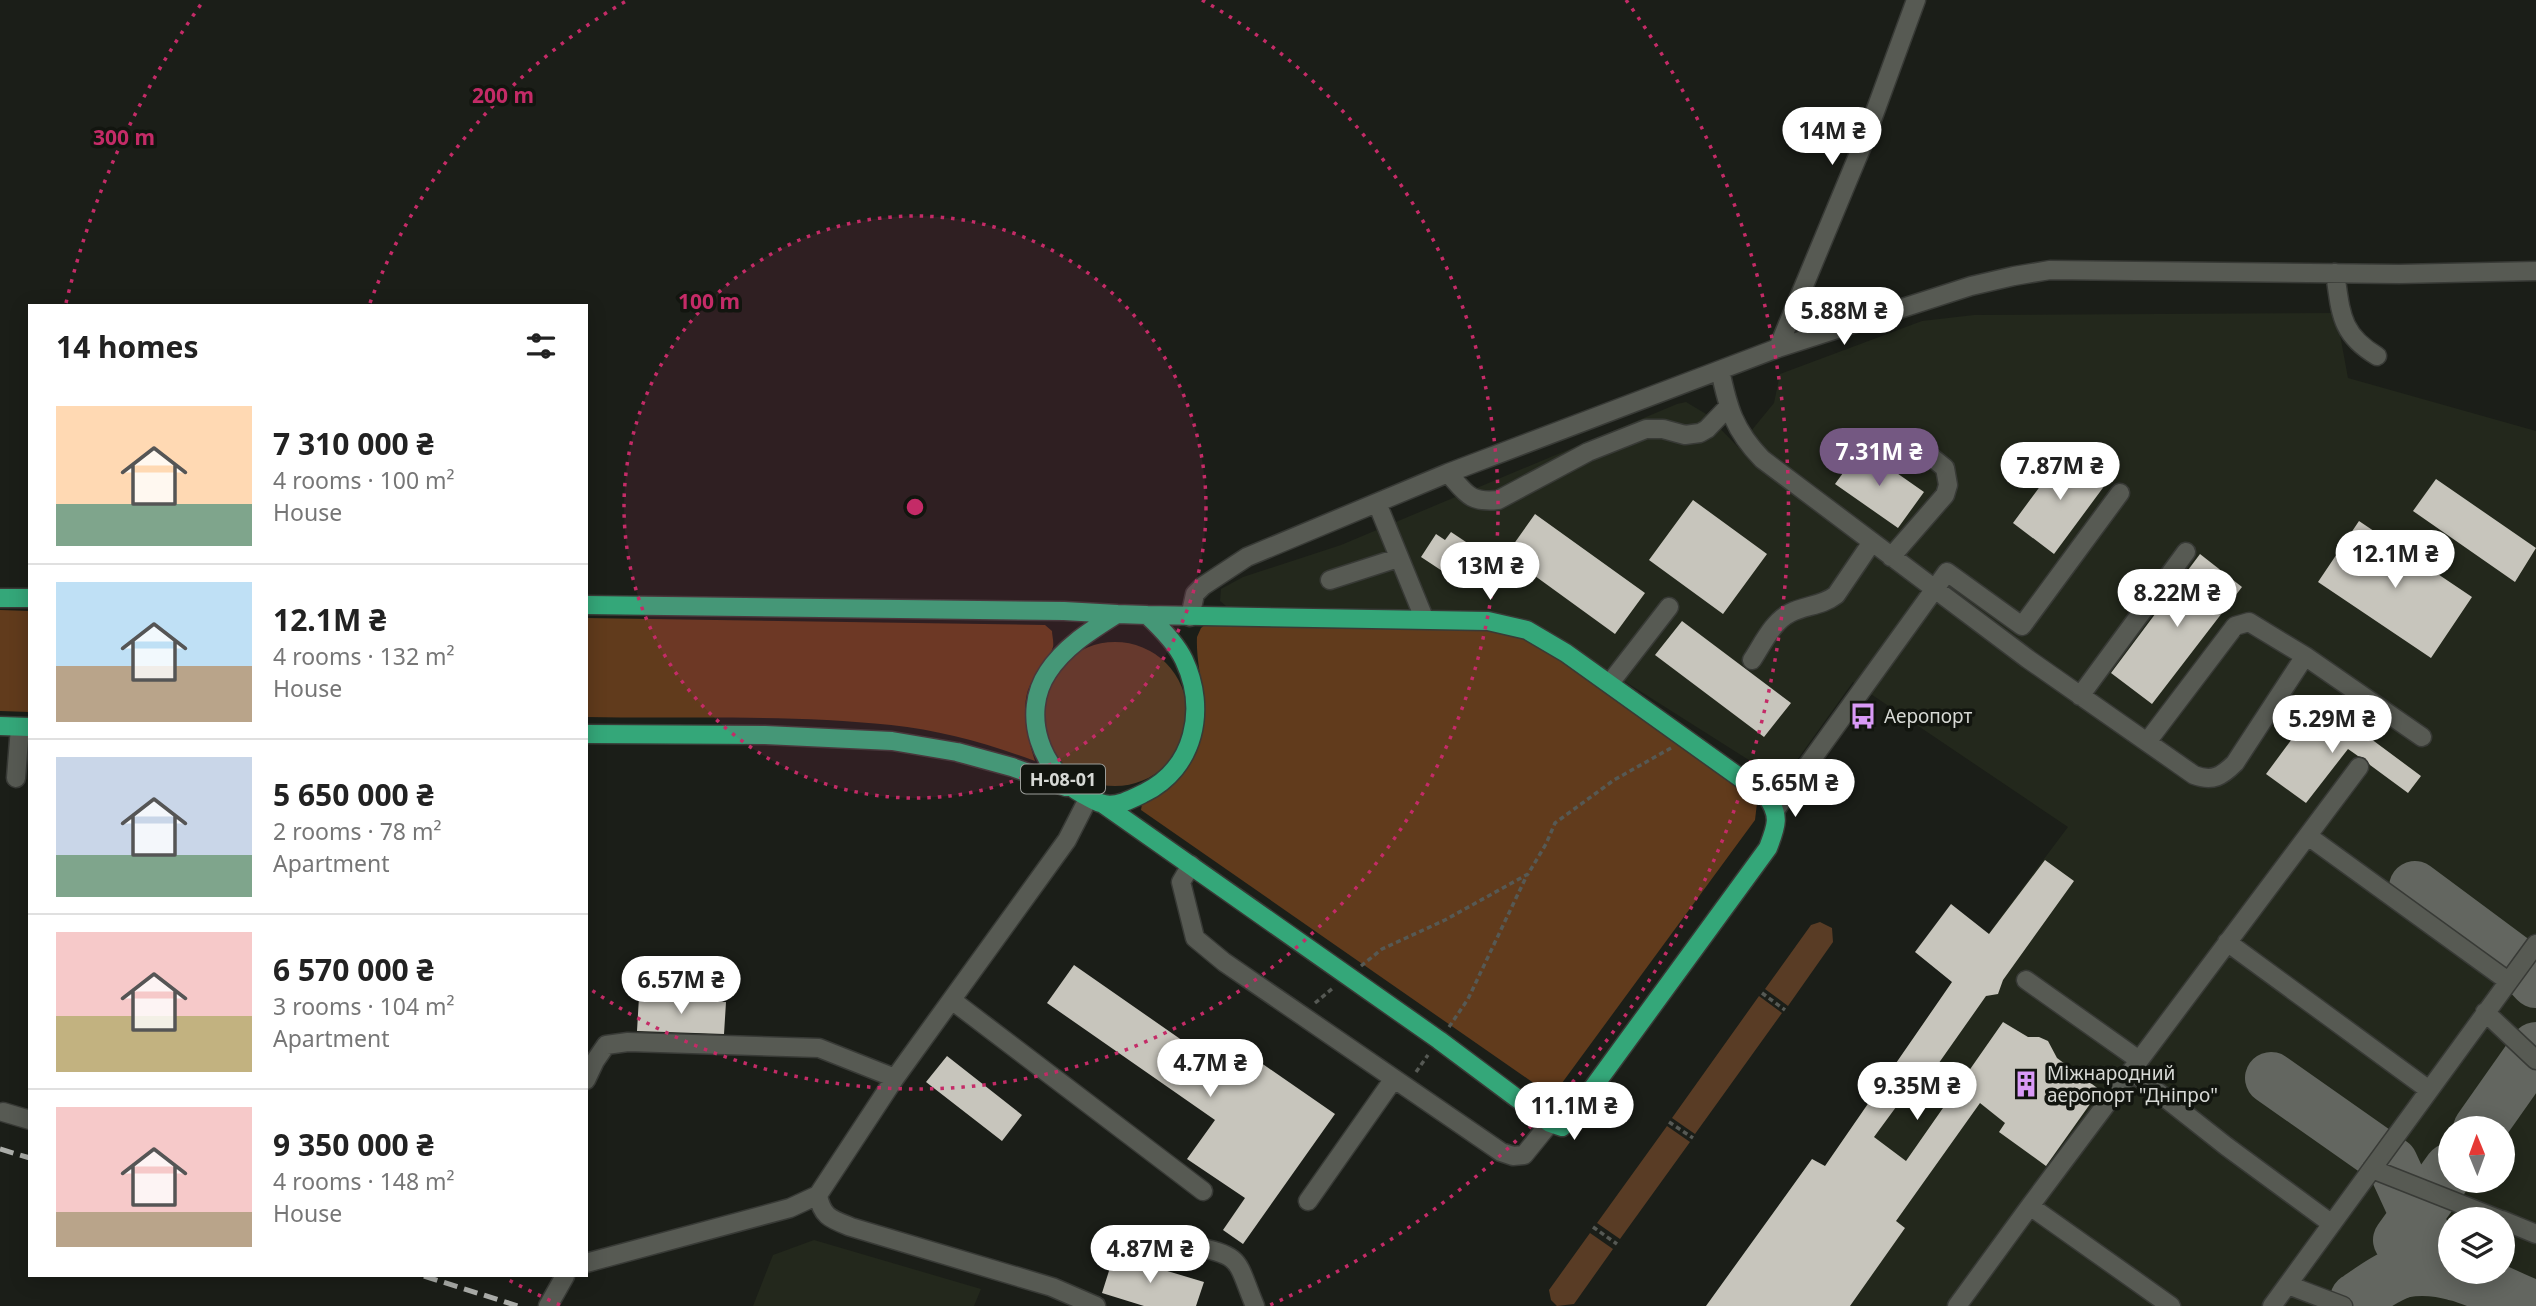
<!DOCTYPE html>
<html lang="en">
<head>
<meta charset="utf-8">
<style>
  body { margin:0; font-family:"Noto Sans",sans-serif; background:#f2f2f2; color:#222; height:100vh; display:flex; flex-direction:column; font-size:26px; white-space:nowrap }
  * { box-sizing:border-box; margin:0 }
  p { font-size:23px; color:#767676 }
  .icon { flex:none; width:38px; height:38px; fill:none; stroke:currentColor; stroke-width:2; stroke-linecap:round; stroke-linejoin:round }
  .map { position:relative; flex:1; overflow:hidden }
  .drawer { position:absolute; left:28px; top:304px; width:560px; height:973px; display:flex; flex-direction:column; background:#fff; border-radius:0px; box-shadow:0 4px 18px #0003 }
  .drawer>* { flex:none }
  .needle { width:46px; rotate:359deg }
  .controls { position:absolute; left:2438px; top:1116px; display:grid; gap:14px }
  .controls a { display:grid; place-items:center; width:77px; height:77px; border-radius:50%; background:#fff; box-shadow:0 4px 18px #0003; font-size:35px }
  .price { position:absolute; translate:-50% -60px; padding:0 16px; border-radius:24px; background:#fff; color:#222; font-size:23px; line-height:46px; filter:drop-shadow(0 2px 4px #0008) }
  .price::after { content:''; position:absolute; left:50%; top:42px; width:21px; height:16px; margin-left:-10px; background:inherit; clip-path:polygon(0 0,100% 0,50% 100%) }
  .price.selected { background:#745882; color:#fff }
  ul { padding:0; list-style:none }
  li { display:flex; align-items:center; gap:21px; height:175px; padding:0 28px }
  li+li { border-top:2px solid #e0e0e0 }
  li span { display:grid; place-items:center; flex:none; width:196px; height:140px; border-radius:0px; color:#555 }
  li>.icon { margin-inline-start:auto }
  span .icon { width:84px; height:84px; fill:#fffc; stroke-width:1 }
  li b { font-size:30px }
  h2 { display:flex; justify-content:space-between; align-items:center; height:84px; padding:0 28px; font-size:30px }
  .map>svg:first-child { display:block }
  .built { fill:#23281c; fill-rule:evenodd }
  .green { fill:#593c25 }
  .forest { fill:#613b1c }
  .lines { fill:none; stroke-linecap:round; stroke-linejoin:round }
  .taxiway { stroke:#636660; stroke-width:52 }
  .building { fill:#c7c5bc }
  .minor-casing { stroke:#383a36; stroke-width:21 }
  .major-casing { stroke:#383a36; stroke-width:21 }
  .path { stroke:#565954; stroke-width:3.5; stroke-dasharray:5 3.5; stroke-linecap:butt }
  .minor { stroke:#575a53; stroke-width:18 }
  .major { stroke:#34a779; stroke-width:18 }
  .rail { stroke:#abada9; stroke-width:5; stroke-dasharray:14 7; stroke-linecap:butt }
  .ring { fill:none; stroke:#c42b67; stroke-width:3.5; stroke-dasharray:3.5 7 }
  .labels { text-anchor:middle; dominant-baseline:central; stroke-width:7; stroke-linejoin:round; paint-order:stroke }
  .shield { fill:#12150f; stroke:#9c9e9a; stroke-width:2 }
  .shield-label { font-size:18px; font-weight:bold; fill:#d7d9d5 }
  .poi-label { font-size:19px; fill:#d7d9d5; stroke:#12150f; text-anchor:start }
  .centre { fill:#c42b67; stroke:#12150f; stroke-width:3.5 }
  .ring-label { font-size:21px; text-anchor:middle; font-weight:bold; fill:#c42b67; stroke:#12150f; stroke-width:7; stroke-linejoin:round; paint-order:stroke }
</style>
</head>
<body>
<div class="map">
<svg width="2536" height="1306" viewBox="0 0 2536 1306">
  <rect width="100%" height="100%" fill="#1b1e18"/>
  <path class="built" d="M2336 313 2348 378 2536 431V1306H1706L1812 1159 1825 1166 1952 982 2068 827 1853 682 1782 781 1545 631 1503 618 1435 610 1226 606 1220 601 1221 589 1243 577 1341 545 1677 404 1686 402 1706 414 1738 447 1774 403 1780 374 1922 321 1974 315ZM2450 1129H2502V1181H2450ZM2450 1220H2502V1272H2450Z
    M814 1240 981 1289 974 1306H753L773 1255Z"/>
  <path class="green" d="M1043 714a72 72 0 1 1 144 0a72 72 0 1 1-144 0Z
    M1820 922 1832 928 1833 942 1788 1006 1765 989 1811 925Z
    M1759 996 1782 1013 1695 1134 1672 1118Z
    M1667 1126 1690 1142 1620 1239 1597 1223Z
    M1590 1233 1613 1249 1574 1304 1557 1306 1551 1300 1549 1290Z"/>
  <path class="forest" d="M0 610 30 611V712L0 711Z
    M586 618 1045 625 1052 631C1052 635 1054 642 1053 647 1049 661 1033 675 1028 690 1021 713 1028 739 1035 761 989 744 940 730 891 725 790 714 687 719 586 717Z
    M1206 624 1482 627 1532 638 1753 796 1757 803 1755 820 1562 1083 1551 1087 1535 1084 1141 810 1142 804C1184 777 1208 749 1203 697 1201 677 1196 657 1197 637L1201 628Z"/>
  <g class="lines">
    <path class="taxiway" d="M2415 887 2520 965 2536 982
      M2271 1078 2392 1163 2437 1261 2444 1269 2455 1275
      M2479 1129 2536 1048
      M2399 1240 2450 1169
      M2356 1299C2371 1289 2386 1277 2403 1272 2447 1262 2494 1290 2533 1306"/>
  </g>
  <path class="building" d="M1861 448 1924 492 1898 528 1835 484Z
    M2066 451 2108 481 2054 554 2013 523Z
    M2436 479 2536 548 2515 582 2413 511Z
    M1693 500 1767 554 1723 614 1649 560Z
    M1535 514 1645 593 1615 634 1506 555Z
    M2359 521 2472 597 2431 658 2318 582Z
    M1451 532 1508 570 1493 593 1473 580 1468 588 1421 557 1436 534 1445 540Z
    M2200 554 2242 587 2152 704 2111 673Z
    M1682 621 1791 703 1764 737 1655 655Z
    M2320 701 2421 776 2408 793 2370 765 2365 758 2358 756 2348 749 2306 803 2266 774Z
    M2045 860 2074 881 2003 980 1998 994 1986 996 1929 1077 1921 1073 1874 1137 1906 1161 2003 1022 2028 1037H2039L2048 1041 2057 1058 2100 1090 2046 1166 1999 1132 2005 1123 1980 1103 1896 1221 1905 1228 1850 1306H1706L1812 1159 1825 1166 1952 982 1915 952 1951 904 1989 934Z
    M1074 965 1242 1082 1257 1060 1335 1114 1243 1244 1223 1230 1245 1198 1187 1159 1215 1120 1047 1003Z
    M639 997 726 1002 724 1034 637 1031Z
    M947 1056 1022 1115 1002 1141 926 1082Z
    M1114 1255 1204 1282 1196 1306H1144L1102 1293Z"/>
  <g class="lines">
    <g class="minor-casing">
      <path id="minor" d="M2335 273C2341 313 2340 334 2377 356
        M1778 348 1865 139 1916 0
        M1720 370C1728 408 1734 430 1762 459L2028 659 2194 775C2213 782 2222 776 2235 763L2305 656
        M1448 473C1466 493 1469 503 1498 500L1588 452 1646 429H1663L1685 435 1700 433 1707 429 1728 407
        M1377 503 1424 618
        M1891 557 1945 495 1948 485 1945 468 1909 439
        M1330 580 1398 558
        M1190 617 1195 594 1203 586 1247 557 1448 473 1778 348 1971 286 2014 276 2050 270 2399 274 2536 271
        M1752 660C1762 645 1773 621 1790 613 1805 605 1822 606 1836 595L1872 542
        M1610 683 1669 607
        M2080 696 2186 552
        M2147 742 2235 626 2249 622 2305 656 2422 737
        M16 778 20 727
        M1776 809 1947 572 2022 626 2120 493
        M2308 836 2508 981
        M1191 865 1181 882 1195 938 1224 962 1501 1152 1513 1156 1524 1155 1550 1123
        M2227 942 2429 1090
        M2026 980 2139 1060
        M953 1001 1203 1191
        M2485 1012 2536 1060
        M2131 1071 2226 1146 2332 1224
        M586 1080 595 1061 606 1045 628 1042 819 1048 895 1078
        M3 1112 30 1120
        M2372 1169 2501 1220
        M818 1195C822 1217 831 1219 851 1227L1052 1287 1096 1306
        M1308 1201 1393 1080
        M2030 1206 2171 1306
        M2502 1220 2536 1234
        M1193 1246C1244 1256 1236 1261 1255 1306
        M586 1263 790 1208 818 1195 895 1078 1067 840 1089 797
        M2288 1285 2343 1306
        M548 1306 565 1276
        M1957 1306 2030 1206 2359 767
        M2272 1306 2536 944"/>
    </g>
    <g class="major-casing">
      <path id="major" d="M0 598H30
        M586 605 1064 611 1117 614
        M1117 614 1147 615C1161 628 1176 643 1184 660 1207 709 1195 768 1144 793 1132 799 1117 807 1104 804 1097 803 1090 798 1084 795 1041 772 1020 714 1048 672 1065 646 1092 630 1117 614Z
        M0 726 30 727
        M586 734 765 735 892 741 957 752 1012 767 1066 787
        M1103 804 1439 1040 1550 1123 1562 1127 1581 1104 1768 848C1776 827 1781 816 1767 797L1566 653 1527 630 1488 621 1147 615"/>
    </g>
    <path class="path" d="M1361 966 1382 949 1445 920 1528 874 1546 844 1555 823 1614 780 1671 748
      M1762 993 1785 1010
      M1315 1003 1333 988
      M1449 1027 1468 999 1527 875
      M1416 1072 1428 1055
      M1669 1122 1693 1138
      M1593 1227 1617 1244"/>
    <use href="#minor" class="minor"/>
    <use href="#major" class="major"/>
    <path class="rail" d="M0 1149 30 1158
      M424 1276 518 1306"/>
  </g>
  <circle cx="915" cy="507" r="291" fill="#c42b67" fill-opacity=".12"/>
  <g class="ring">
    <circle cx="915" cy="507" r="291"/>
    <path d="M370 303A582 582 0 0 1 628 0M1202 0A582 582 0 1 1 590 989"/>
    <path d="M560 1305A873 873 0 0 1 505 1278M66 303A873 873 0 0 1 204 0M1626 0A873 873 0 0 1 1270 1305"/>
  </g>
  <defs>
    <g id="bus-bare" transform="scale(2.1)"><path d="M-5-6H5V4H4V6H2V4H-2V6H-4V4H-5ZM-3.5-4V0h7V-4ZM-3.5 1.2v1.5H-2V1.2ZM2 1.2v1.5H3.5V1.2Z" fill="#d99af7" stroke="#12150f" stroke-width="2.5" paint-order="stroke"/></g>
    <g id="building-bare" transform="scale(2.1)"><path d="M-4-6H4V6H1V3H-1V6H-4ZM-2.5-4.3h1.7v1.8h-1.7ZM.8-4.3h1.7v1.8H.8ZM-2.5-1h1.7V.8h-1.7ZM.8-1h1.7V.8H.8Z" fill="#d99af7" stroke="#12150f" stroke-width="2.5" paint-order="stroke"/></g>
  </defs>
  <g fill-rule="evenodd">
    <use href="#bus-bare" x="1863" y="716"/>
    <use href="#building-bare" x="2026" y="1084"/>
  </g>
  <g class="labels">
    <rect class="shield" x="1021" y="764.5" width="84" height="29" rx="5"/>
    <g class="shield-label">
      <text x="1063" y="779">Н-08-01</text>
    </g>
    <g class="poi-label">
      <text x="1884" y="716">Аеропорт</text>
      <text x="2047" y="1073">Міжнародний<tspan x="2047" dy="22">аеропорт "Дніпро"</tspan></text>
    </g>
  </g>
  <circle cx="915" cy="507" r="10" class="centre"/>
  <g class="ring-label">
    <text x="503" y="103">200 m</text>
    <text x="124" y="145">300 m</text>
    <text x="709" y="309">100 m</text>
  </g>
</svg>
<div class="controls">
<a><svg class="needle" viewBox="-14 -14 28 28"><path d="M0-13l5 13h-10z" fill="#e53935"/><path d="M0 13l5-13h-10z" fill="#767676"/></svg></a>
<a><svg class="icon" aria-label="layers" viewBox="0 0 24 24"><path d="M12 4l9 5-9 5-9-5zM3 14l9 5 9-5"/></svg></a>
</div>
<b class="price" style="left:1832px;top:167px">14M ₴</b>
<b class="price" style="left:1844px;top:347px">5.88M ₴</b>
<b class="price selected" style="left:1879px;top:488px">7.31M ₴</b>
<b class="price" style="left:2060px;top:502px">7.87M ₴</b>
<b class="price" style="left:2395px;top:590px">12.1M ₴</b>
<b class="price" style="left:1490px;top:602px">13M ₴</b>
<b class="price" style="left:2177px;top:629px">8.22M ₴</b>
<b class="price" style="left:2332px;top:755px">5.29M ₴</b>
<b class="price" style="left:1795px;top:819px">5.65M ₴</b>
<b class="price" style="left:681px;top:1016px">6.57M ₴</b>
<b class="price" style="left:1210px;top:1099px">4.7M ₴</b>
<b class="price" style="left:1917px;top:1122px">9.35M ₴</b>
<b class="price" style="left:1574px;top:1142px">11.1M ₴</b>
<b class="price" style="left:1150px;top:1285px">4.87M ₴</b>
<section class="drawer">
<h2>14 homes<svg class="icon" aria-label="filters" viewBox="0 0 24 24"><path d="M4 7h16M4 17h16"/><circle cx="9" cy="7" r="2"/><circle cx="15" cy="17" r="2"/></svg></h2>
<ul>
<li><span style="background:linear-gradient(#ffd9b3 70%,#7fa58c 0)"><svg class="icon" aria-label="home" viewBox="0 0 24 24"><path d="M3 11l9-7 9 7M6 9v11h12V9"/></svg></span><div><b>7 310 000 ₴</b><p>4 rooms · 100 m²</p><p>House</p></div></li>
<li><span style="background:linear-gradient(#bfe0f5 60%,#b9a48a 0)"><svg class="icon" aria-label="home" viewBox="0 0 24 24"><path d="M3 11l9-7 9 7M6 9v11h12V9"/></svg></span><div><b>12.1M ₴</b><p>4 rooms · 132 m²</p><p>House</p></div></li>
<li><span style="background:linear-gradient(#c9d6e8 70%,#7fa58c 0)"><svg class="icon" aria-label="home" viewBox="0 0 24 24"><path d="M3 11l9-7 9 7M6 9v11h12V9"/></svg></span><div><b>5 650 000 ₴</b><p>2 rooms · 78 m²</p><p>Apartment</p></div></li>
<li><span style="background:linear-gradient(#f6c9c9 60%,#c2b280 0)"><svg class="icon" aria-label="home" viewBox="0 0 24 24"><path d="M3 11l9-7 9 7M6 9v11h12V9"/></svg></span><div><b>6 570 000 ₴</b><p>3 rooms · 104 m²</p><p>Apartment</p></div></li>
<li><span style="background:linear-gradient(#f6c9c9 75%,#b9a48a 0)"><svg class="icon" aria-label="home" viewBox="0 0 24 24"><path d="M3 11l9-7 9 7M6 9v11h12V9"/></svg></span><div><b>9 350 000 ₴</b><p>4 rooms · 148 m²</p><p>House</p></div></li>
</ul>
</section>
</div>
</body>
</html>
